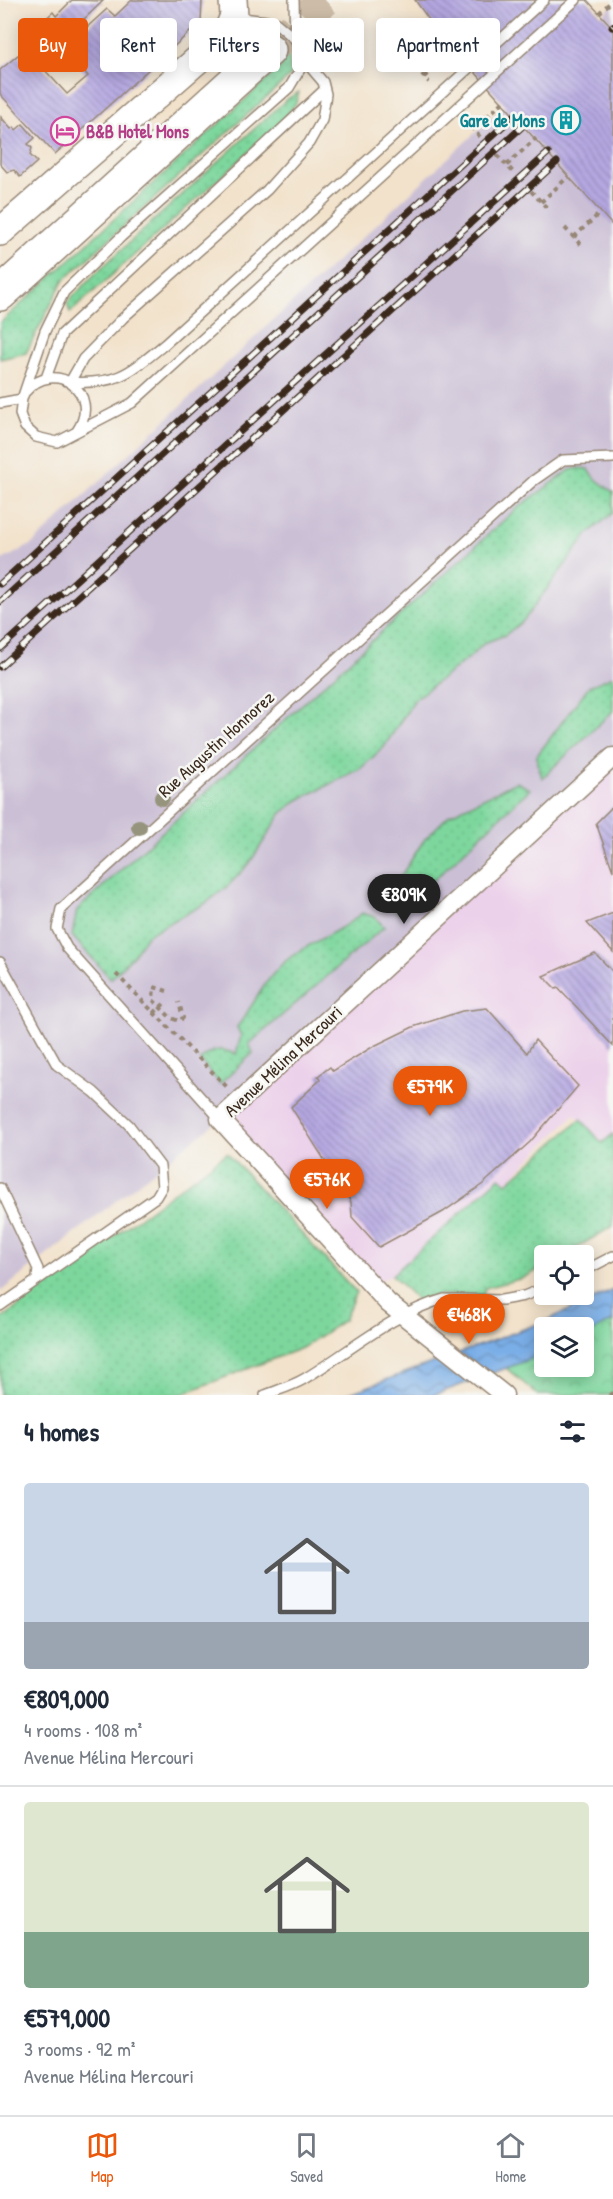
<!DOCTYPE html>
<html lang="en">
<head>
<meta charset="utf-8">
<style>
  body { margin:0; font-family:"Patrick Hand",sans-serif; background:#f6f6f7; color:#1f2937; height:100vh; display:flex; flex-direction:column; font-size:22px; white-space:nowrap }
  * { box-sizing:border-box; margin:0 }
  p { font-size:20px; color:#747a83 }
  .icon { flex:none; width:33px; height:33px; fill:none; stroke:currentColor; stroke-width:2; stroke-linecap:round; stroke-linejoin:round }
  .map { position:relative; height:1395px; overflow:hidden }
  .side { display:flex; flex-direction:column; background:#fff; flex:1 }
  .side>* { flex:none }
  .top-card { position:absolute; left:18px; top:18px; width:578px; height:54px; display:flex; gap:12px }
  .buttons { position:absolute; left:534px; top:1245px; display:grid; gap:12px }
  .buttons a { display:grid; place-items:center; width:60px; height:60px; border-radius:6px; background:#fff; box-shadow:0 3px 15px #0003; font-size:30px }
  .price { position:absolute; translate:-50% -51px; padding:0 14px; border-radius:21px; background:#ea580c; color:#fff; font-size:20px; line-height:39px; filter:drop-shadow(0 2px 3px #0008) }
  .price::after { content:''; position:absolute; left:50%; top:36px; width:18px; height:14px; margin-left:-9px; background:inherit; clip-path:polygon(0 0,100% 0,50% 100%) }
  .price.active { background:#222; color:#fff }
  ul { padding:0; list-style:none }
  li { display:grid; align-content:center; gap:12px; height:318px; padding:0 24px }
  li+li { border-top:2px solid #e0e1e3 }
  li span { display:grid; place-items:center; height:186px; border-radius:6px; color:#555 }
  li>.icon { margin-inline-start:auto }
  span .icon { width:108px; height:108px; fill:#fffc; stroke-width:1 }
  li b { font-size:26px }
  h2 { display:flex; justify-content:space-between; align-items:center; height:72px; padding:0 24px; font-size:26px }
  .pill { padding:0 21px; border-radius:6px; background:#fff; box-shadow:0 3px 15px #0003; font-size:21px; line-height:54px }
  .pill.active { background:#ea580c; color:#fff }
  .menu { display:flex; justify-content:space-around; align-items:center; height:84px; border-top:2px solid #e0e1e3; background:#fff; font-size:16px; color:#747a83 }
  .menu a { display:grid; justify-items:center; gap:3px }
  .menu .active { color:#ea580c }
  .map>svg:first-child { display:block }
  .built { fill:#ecd1ea }
  .railway { fill:#cbbfd5 }
  .grass { fill:url(#grass-dots); stroke:#5c805e; stroke-width:1.5 }
  .park { fill:url(#park-crowns); stroke:#5c805e; stroke-width:1.5 }
  .water { fill:url(#water-waves); stroke:#5a6c82; stroke-width:1.5 }
  .building { fill:url(#building-back-hatch) }
  .lines { fill:none; stroke-linecap:round; stroke-linejoin:round }
  .highway-tunnel { stroke:#cdbda8; stroke-width:33; stroke-dasharray:33 16; stroke-linecap:butt }
  .lane-casing { stroke:#968674; stroke-width:12 }
  .street-casing { stroke:#968674; stroke-width:21 }
  .secondary-casing { stroke:#968674; stroke-width:30 }
  .highway-casing { stroke:#968674; stroke-width:36 }
  .path { stroke:#968674; stroke-width:4; stroke-dasharray:4.5 4.5; stroke-linecap:butt }
  .lane { stroke:#fff; stroke-width:9 }
  .street { stroke:#fff; stroke-width:18 }
  .secondary { stroke:#fff; stroke-width:27 }
  .highway { stroke:#fff; stroke-width:33 }
  .rail-casing { stroke:#3b2a1e; stroke-width:7 }
  .rail { stroke:#f6f6f2; stroke-width:4.5; stroke-dasharray:14; stroke-linecap:butt }
  .tree { fill:#97947d }
  .labels { text-anchor:middle; dominant-baseline:central; stroke-width:5; stroke-linejoin:round; paint-order:stroke }
  .culture-label { font-size:18px; font-weight:bold; fill:#0d838f; stroke:#f6f6f2; text-anchor:end }
  .hotel-label { font-size:18px; font-weight:bold; fill:#b23c85; stroke:#f6f6f2; text-anchor:start }
  .street-label { font-size:18px; fill:#3b2a1e; stroke:#f6f6f2 }
</style>
</head>
<body>
<div class="map">
<svg width="613" height="1395" viewBox="0 0 613 1395">
  <defs>
    <pattern id="grass-dots" width="8" height="8" patternUnits="userSpaceOnUse" patternTransform="scale(1.5)"><rect width="8" height="8" fill="#7dd79d"/><path d="M2 2h.1M6 6h.1" fill="none" stroke="#6db987" stroke-width="1.8" stroke-linecap="round"/></pattern>
    <pattern id="park-crowns" width="20" height="18" patternUnits="userSpaceOnUse" patternTransform="scale(1.5)"><rect width="20" height="18" fill="#7dd79d"/><path d="M2 6a3 3 0 1 1 6 0M12 15a3 3 0 1 1 6 0" fill="none" stroke="#6db987"/></pattern>
    <pattern id="water-waves" width="16" height="10" patternUnits="userSpaceOnUse" patternTransform="scale(1.5)"><rect width="16" height="10" fill="#7aaee7"/><path d="M0 5q4-4 8 0t8 0" fill="none" stroke="#658ebb"/></pattern>
    <pattern id="building-back-hatch" width="6" height="6" patternUnits="userSpaceOnUse" patternTransform="scale(1.5)"><rect width="6" height="6" fill="#b5a8e2"/><path d="M-1 5l2 2M0 0l6 6M5-1l2 2" fill="none" stroke="#9489b7"/></pattern>
  </defs>
  <rect width="100%" height="100%" fill="#f6f6f2"/>
  <filter id="ink" filterUnits="userSpaceOnUse"><feTurbulence type="fractalNoise" baseFrequency=".0167" numOctaves="2"/><feDisplacementMap in="SourceGraphic" scale="12" xChannelSelector="R" yChannelSelector="G"/><feConvolveMatrix kernelMatrix="1 2 1 2 8 2 1 2 1" color-interpolation-filters="sRGB"/></filter>
  <filter id="wash" filterUnits="userSpaceOnUse"><feTurbulence type="fractalNoise" baseFrequency=".008" numOctaves="4" result="noise"/><feDisplacementMap in="SourceGraphic" scale="24" xChannelSelector="R" yChannelSelector="G"/><feGaussianBlur stdDeviation="1.35" result="paint"/><feColorMatrix in="noise" values="0 0 0 0 0 0 0 0 0 0 0 0 0 0 0 0 0 1.4 0 .05"/><feComposite in="paint" operator="in"/></filter>
  <g filter="url(#wash)">
    <rect width="100%" height="100%" fill="#f2e2cb"/>
    <path class="built" d="M613 757V1134L603 1143 575 1114 506 1183 500 1178 392 1275 371 1285 220 1119Z"/>
    <path class="railway" d="M613 5V750L220 1119 0 1292V561L31 545Z"/>
    <path class="grass" d="M257 29C288 36 288 46 291 75L63 281 26 353 0 359V323L282 66 255 36 240 49 237 38 245 31Z
      M299 92 296 103 281 123 70 313 67 303 97 272 287 99Z
      M579 468 588 469 597 480 613 492V513L588 534 524 620 505 635 484 643 470 657 415 699 384 747 360 769 298 800 281 814 249 864 228 886 206 903 147 935 135 953 111 979 72 936 77 910 515 510 570 470Z
      M613 676V711L542 778 536 757 589 686Z
      M516 782 530 789 399 913 389 900 390 893 424 840 449 815Z
      M362 913 375 917 384 927 249 1044 253 1053 220 1084 200 1060C214 1048 220 1048 236 1054L241 1036 237 1027C253 1006 266 977 287 960 310 941 340 933 362 913Z
      M581 1119 602 1143 613 1134V1226L564 1255 544 1256V1267L523 1278 485 1288 483 1295H438L420 1303 392 1275 500 1177 507 1183Z
      M227 1153 356 1292 344 1320 302 1348 179 1395H0V1320Z"/>
    <path class="park" d="M613 1321V1395H538L506 1368 544 1354V1366H584V1336Z"/>
    <path class="water" d="M613 1290V1321L584 1336V1328H544V1354L434 1395H345L543 1322Z"/>
    <g id="blocks">
      <path class="building" d="M72 0 103 1 80 23 85 29 107 9 115 16 132 0H202L201 22 55 154 0 94V70L18 55 22 58 28 52 67 94 88 76 40 24 53 12 56 16Z
        M415 0H587L613 28V226L432 24Z
        M1 117 11 129 14 127 16 130 23 124 35 138 28 144 32 148 30 155 37 162 20 177 14 170 7 172 0 164Z
        M613 806V871L596 823Z
        M613 913V952L587 923Z
        M595 953 613 972V1046L558 987 556 989 543 976Z
        M487 1008 527 1053 535 1040 578 1086 530 1142 483 1184 443 1212 379 1247 352 1217 351 1202 291 1107 320 1080 318 1076 330 1067 333 1071 374 1046 413 1027 462 1011Z"/>
    </g>
  </g>
  <g filter="url(#ink)">
    <use href="#blocks" fill-opacity="0" stroke="#968674" stroke-width="1.5"/>
    <g class="lines">
      <path class="highway-tunnel" d="M269 50 325 0"/>
      <g class="lane-casing">
        <path id="lane" d="M294 0 295 39
          M305 61 289 88 121 237 64 292 45 331 22 399 20 414 25 427 36 437 57 442 132 403 576 0
          M46 378 62 334 324 90
          M70 382C118 385 129 373 165 344L544 0
          M70 382 83 359 123 318 267 190 309 143 322 120 326 94 323 82 305 61 295 39 275 22 235 17
          M25 392C55 357 103 393 77 431
          M0 403 22 399
          M0 962 57 1065 94 1092 129 1125 160 1166 162 1187 156 1197 0 1306
          M220 1119 67 948 57 929 61 909 533 481 563 460 613 458
          M0 1188 38 1269 37 1278
          M584 1271 613 1256
          M265 1395C278 1390 292 1386 304 1379 349 1352 393 1313 444 1299L502 1300 524 1296 544 1288"/>
      </g>
      <g class="street-casing">
        <path id="street" d="M504 1395 388 1303 220 1119 613 757"/>
      </g>
      <g class="secondary-casing">
        <path id="secondary" d="M0 232 226 35 234 16 233 0"/>
      </g>
      <g class="highway-casing">
        <path id="highway" d="M0 294 269 50"/>
      </g>
      <path class="path" d="M599 13 613 0
        M415 68 429 82
        M424 77 455 48
        M465 120 480 137
        M473 129 503 102
        M497 155 515 174
        M507 165 536 138
        M531 191 548 209
        M541 202 569 176
        M565 228 583 247
        M574 237 601 212
        M116 974 227 1087
        M167 991 154 987 153 1000 171 1018 179 1021 183 1018 179 1002
        M154 1013 166 1002
        M609 1395 613 1393"/>
      <use href="#lane" class="lane"/>
      <use href="#street" class="street"/>
      <use href="#secondary" class="secondary"/>
      <use href="#highway" class="highway"/>
      <g class="rail-casing">
        <path id="rail" d="M612 27 613 26
          M0 584 515 115
          M0 602 524 125
          M0 649 548 153
          M0 667 557 162"/>
      </g>
      <use href="#rail" class="rail"/>
    </g>
    <g class="tree">
      <circle cx="162" cy="798" r="8"/>
      <circle cx="139" cy="827" r="8"/>
    </g>
  </g>
  <defs>
    <g id="building-ring" transform="scale(1.5)"><circle r="9.5" fill="#f6f6f2" stroke="#0f9aa8" stroke-width="1.5"/><path d="M-4-6H4V6H1V3H-1V6H-4ZM-2.5-4.3h1.7v1.8h-1.7ZM.8-4.3h1.7v1.8H.8ZM-2.5-1h1.7V.8h-1.7ZM.8-1h1.7V.8H.8Z" fill="#0f9aa8"/></g>
    <g id="hotel-ring" transform="scale(1.5)"><circle r="9.5" fill="#f6f6f2" stroke="#d1479c" stroke-width="1.5"/><path d="M-6-4.5h1.5V1H6V5H4.5V3h-9V5H-6ZM-4 0a1.8 1.8 0 1 1 3.6 0ZM.5 0V-2.5h3Q6-2.5 6 0Z" fill="#d1479c"/></g>
  </defs>
  <g fill-rule="evenodd">
    <use href="#building-ring" x="566" y="120"/>
    <use href="#hotel-ring" x="65" y="131"/>
  </g>
  <g class="labels">
    <g class="culture-label">
      <text x="545" y="120">Gare de Mons</text>
    </g>
    <g class="hotel-label">
      <text x="86" y="131">B&amp;B Hotel Mons</text>
    </g>
    <g class="street-label">
      <text transform="translate(216 744) rotate(-42)">Rue Augustin Honnorez</text>
      <text transform="translate(283 1061) rotate(-43)">Avenue Mélina Mercouri</text>
    </g>
  </g>
</svg>
<div class="buttons">
<a><svg class="icon" aria-label="locate" viewBox="0 0 24 24"><circle cx="12" cy="12" r="6"/><path d="M12 2v4M12 18v4M2 12h4M18 12h4"/></svg></a>
<a><svg class="icon" aria-label="layers" viewBox="0 0 24 24"><path d="M12 4l9 5-9 5-9-5zM3 14l9 5 9-5"/></svg></a>
</div>
<b class="price active" style="left:404px;top:925px">€809K</b>
<b class="price" style="left:430px;top:1117px">€579K</b>
<b class="price" style="left:327px;top:1210px">€576K</b>
<b class="price" style="left:469px;top:1345px">€468K</b>
<div class="top-card">
<a class="pill active">Buy</a>
<a class="pill">Rent</a>
<a class="pill">Filters</a>
<a class="pill">New</a>
<a class="pill">Apartment</a>
</div>
</div>
<section class="side">
<h2>4 homes<svg class="icon" aria-label="filters" viewBox="0 0 24 24"><path d="M4 7h16M4 17h16"/><circle cx="9" cy="7" r="2"/><circle cx="15" cy="17" r="2"/></svg></h2>
<ul>
<li><span style="background:linear-gradient(#c9d6e8 75%,#9aa5b1 0)"><svg class="icon" aria-label="home" viewBox="0 0 24 24"><path d="M3 11l9-7 9 7M6 9v11h12V9"/></svg></span><div><b>€809,000</b><p>4 rooms · 108 m²</p><p>Avenue Mélina Mercouri</p></div></li>
<li><span style="background:linear-gradient(#dfe7d0 70%,#7fa58c 0)"><svg class="icon" aria-label="home" viewBox="0 0 24 24"><path d="M3 11l9-7 9 7M6 9v11h12V9"/></svg></span><div><b>€579,000</b><p>3 rooms · 92 m²</p><p>Avenue Mélina Mercouri</p></div></li>
</ul>
</section>
<nav class="menu">
<a class="active"><svg class="icon" aria-label="map" viewBox="0 0 24 24"><path d="M3 6l6-2 6 2 6-2v14l-6 2-6-2-6 2zM9 4v14M15 6v14"/></svg>Map</a>
<a><svg class="icon" aria-label="saved" viewBox="0 0 24 24"><path d="M7 4h10v16l-5-4-5 4z"/></svg>Saved</a>
<a><svg class="icon" aria-label="home" viewBox="0 0 24 24"><path d="M3 11l9-7 9 7M6 9v11h12V9"/></svg>Home</a>
</nav>
</body>
</html>
